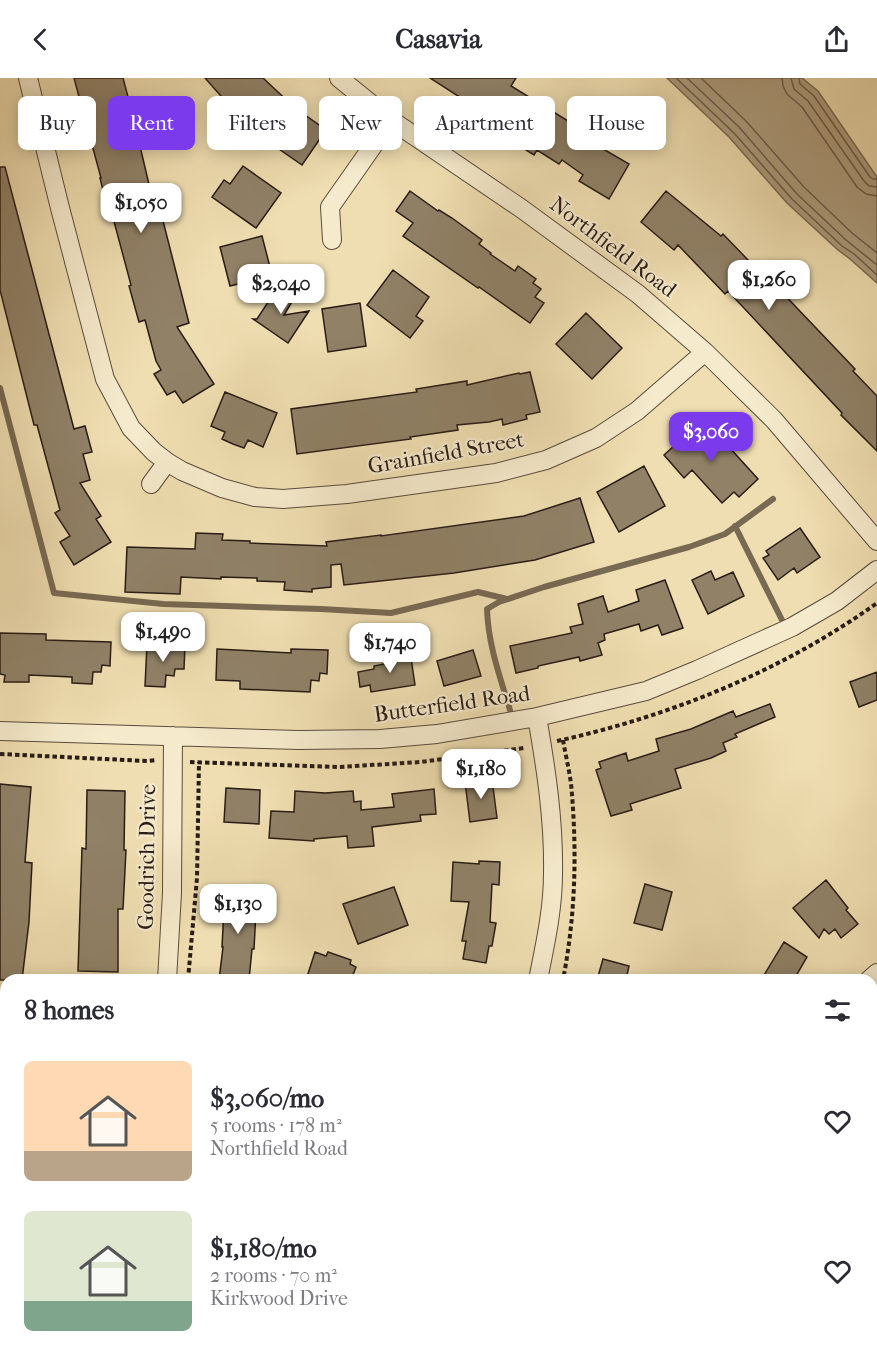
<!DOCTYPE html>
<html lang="en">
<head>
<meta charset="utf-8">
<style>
  body { margin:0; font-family:"IM FELL French Canon",serif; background:#f2f2f3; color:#2b2b33; height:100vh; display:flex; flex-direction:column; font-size:22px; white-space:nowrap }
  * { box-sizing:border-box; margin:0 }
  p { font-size:20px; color:#7c7c81 }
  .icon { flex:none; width:33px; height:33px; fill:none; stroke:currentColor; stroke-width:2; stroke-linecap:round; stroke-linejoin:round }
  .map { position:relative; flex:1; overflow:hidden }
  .panel { position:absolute; left:0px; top:896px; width:878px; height:386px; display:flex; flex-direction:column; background:#fff; border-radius:18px 18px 0 0; box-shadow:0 3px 15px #0003 }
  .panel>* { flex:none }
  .banner { position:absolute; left:18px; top:18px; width:842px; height:54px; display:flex; gap:12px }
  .price { position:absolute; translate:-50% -51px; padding:0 14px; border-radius:12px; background:#fff; color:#222; font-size:20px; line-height:39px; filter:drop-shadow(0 2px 3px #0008) }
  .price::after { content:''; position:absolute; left:50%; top:36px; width:18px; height:14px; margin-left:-9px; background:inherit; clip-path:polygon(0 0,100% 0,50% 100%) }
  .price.on { background:#7c3aed; color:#fff }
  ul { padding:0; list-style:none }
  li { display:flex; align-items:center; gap:18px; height:150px; padding:0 24px }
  li span { display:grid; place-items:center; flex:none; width:168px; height:120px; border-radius:9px; color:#555 }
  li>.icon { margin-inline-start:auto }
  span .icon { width:72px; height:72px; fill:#fffc; stroke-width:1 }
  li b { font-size:26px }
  h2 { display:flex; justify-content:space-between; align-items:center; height:72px; padding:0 24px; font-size:26px }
  .tag { padding:0 21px; border-radius:9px; background:#fff; box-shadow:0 3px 15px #0003; font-size:21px; line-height:54px }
  .tag.on { background:#7c3aed; color:#fff }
  header { display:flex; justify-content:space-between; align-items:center; height:78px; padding:0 24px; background:#fff; font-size:27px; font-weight:700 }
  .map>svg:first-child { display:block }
  .water { fill:#ac9c7c; stroke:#786953; stroke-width:1.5 }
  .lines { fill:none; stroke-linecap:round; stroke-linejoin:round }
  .shore { stroke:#6a5c49; stroke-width:1.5 }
  .stream { stroke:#786953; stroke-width:6 }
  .building { fill:#908167; stroke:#291c16; stroke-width:1.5 }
  .minor-casing { stroke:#5a4c3d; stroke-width:20 }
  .path { stroke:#291c16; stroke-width:4; stroke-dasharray:4.5 3; stroke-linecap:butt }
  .minor { stroke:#f5eacc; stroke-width:18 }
  .labels { text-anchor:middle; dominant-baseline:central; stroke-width:4.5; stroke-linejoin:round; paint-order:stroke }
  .street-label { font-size:22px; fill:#291c16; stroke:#f5eacc }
</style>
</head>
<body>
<header><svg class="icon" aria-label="back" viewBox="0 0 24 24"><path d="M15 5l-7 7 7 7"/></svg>Casavia<svg class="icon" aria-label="share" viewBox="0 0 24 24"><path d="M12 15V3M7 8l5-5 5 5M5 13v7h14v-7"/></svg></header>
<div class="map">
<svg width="877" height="1280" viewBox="0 0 877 1280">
  <rect width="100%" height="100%" fill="#efdeb1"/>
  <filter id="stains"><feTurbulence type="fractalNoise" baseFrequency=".00333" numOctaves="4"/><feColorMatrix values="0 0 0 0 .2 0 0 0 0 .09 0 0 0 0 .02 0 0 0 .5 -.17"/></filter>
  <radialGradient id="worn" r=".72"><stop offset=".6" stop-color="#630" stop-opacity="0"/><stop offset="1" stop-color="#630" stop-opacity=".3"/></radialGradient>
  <path class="water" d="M667 0H802L818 13 877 99V205L850 181 838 172 787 125 729 59Z"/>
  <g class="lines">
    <path class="shore" d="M676 0 734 55 792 121 842 168 854 176 877 197
      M687 0 739 49 797 116 846 162 877 187
      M701 0 746 43 804 109 852 155 877 175
      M782 0 783 8 787 16 802 29 857 109 866 116 877 118
      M791 0 794 11 808 23 864 103 869 108 877 109
      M799 0 800 6 814 18 870 99 873 101H877"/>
    <path class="stream" d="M0 310 54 515 163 526 321 531 391 535 478 514 507 521
      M735 448 782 542
      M510 632C500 599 488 566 487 531L499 524 544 509 689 469 725 456 773 421"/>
  </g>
  <path class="building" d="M74 0H123L140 64H139L156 136 161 135 189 245 177 249 214 306 183 325 175 313 167 317 154 296 161 292 156 283 145 242 139 244 129 208 131 207 112 136 109 137 100 100H101Z
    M205 0H263L294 29 326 52 302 87 263 60 228 26Z
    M430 0H516L511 8 573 46 569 51 629 86 609 121 579 103 583 97 562 82 559 86 537 72 534 77 523 70 514 64 518 60 507 53 508 50Z
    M243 88 281 115 256 150 212 119 224 102 230 106Z
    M0 89H5L74 351 85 348 92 374 83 376 90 402 80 405 101 438 96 441 111 464 74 487 60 464 70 458 55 435 60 432 37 347H34L0 212Z
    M410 113 438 133 439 132 452 140 482 162 479 166 491 175 490 176 515 193 518 188 536 201 533 205 541 211 535 219 544 225 530 245 479 209 478 210 403 158 413 145 396 133Z
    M666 113 721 158 723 156 773 208 775 207 855 291 853 293 877 318V373L841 337 842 335 728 213 725 216 678 167 674 172 641 144Z
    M262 158 272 197 230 208 220 169Z
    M393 192 429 219 416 238 423 243 410 260 367 227Z
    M280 206 296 217 284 237 309 233 288 265 253 241H257Z
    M360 225 366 268 328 274 322 231Z
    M586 235 622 270 592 301 556 266Z
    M530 294 540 334 526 337 527 341 503 347 502 341 489 344 457 347 458 352 410 359 411 361 297 376 291 331 417 314 416 311 467 303V307L519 295 520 296Z
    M225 314 277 335 263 369 248 362 244 370 233 366 222 361 225 354 211 348Z
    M697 347 703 354 710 348 758 401 739 419 734 414 722 425 692 392 684 400 664 377Z
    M644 388 665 428 619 454 597 414Z
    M580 420 594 464 535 482 454 495 344 507 341 486 331 487V509L312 511V514L284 512 285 504 257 503V500L221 499V501L181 499 180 516 125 514 127 469 195 471 196 455 223 456 222 462 250 463V465L327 468 326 464 381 457V458L524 438Z
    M800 450 820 479 797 495 794 490 778 502 763 480 769 477 766 473Z
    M711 493 715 502 733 494 744 518 708 536 692 502Z
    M665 502 683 550 662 557 658 547 641 553 639 546 604 556 605 562 598 565 602 577 580 583 579 579 538 588V590L516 595 510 568 572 555 570 549 583 546 578 526 603 518 608 534 639 523 636 512Z
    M0 555 46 556V562L111 564 110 588 102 587 101 594H93L92 606 72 605V599L29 597V604H4L5 597 0 596Z
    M147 566 185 567 184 591H175L174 598 166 597 165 609 145 608Z
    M217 571 291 575V571L328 572 327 596 320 595 319 603 311 602 310 614 240 611V603L216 602Z
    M473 572 481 598 444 608 437 583Z
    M410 573 415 607 371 614 370 607 360 609 358 594 374 591V588L389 585 388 576Z
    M877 594V622L859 629 850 604Z
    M770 626 775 639 735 656 737 659 723 665 726 673 711 680 675 691 681 710 630 726 632 732 611 738 596 692 601 690 599 684 626 675 628 683 659 673 656 661 691 651 733 633 736 639Z
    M492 701 497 740 470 744 465 704Z
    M0 706 31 709 25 784 32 785 29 844 22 902H0Z
    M226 710 260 712 259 746 224 744Z
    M434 711 436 736 420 737 421 743 372 749 374 768 348 770 347 758 314 761V763L269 760 271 733 294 734 295 713 325 715 353 713 354 724 361 723V732L394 729 392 716Z
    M87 712 125 713 124 772H126L123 831H118V894L78 893 82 770 86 771Z
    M479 783 500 784 499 807 492 806 490 844 496 845 492 868H489L486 885 463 881 466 863H462L469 824 451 823 453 784 479 786Z
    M826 802 848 830 846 832 858 846 841 860 835 851 829 856 824 851 819 860 793 830Z
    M645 806 672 814 662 852 634 845Z
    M394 809 408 847 358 866 343 826Z
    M225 812 257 814 254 871H252L249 902H219L223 869H222Z
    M784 864 807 879 796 898 794 897 791 902H761Z
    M315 874 326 878 328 874 351 882 350 886 356 889 351 902H306Z
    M603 881 629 888 626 902H597Z"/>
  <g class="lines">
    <g class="minor-casing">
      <path id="minor" d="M28 0 60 130 105 301 131 350 154 374 167 384 182 393 222 410 255 419 283 421 347 416 496 395 546 382 596 360 637 333 705 274
        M339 0 391 42 522 131 638 216 705 274 774 342 877 463
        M332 162 330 129 391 42
        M151 406 167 384
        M537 639C546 690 554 743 553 796 553 831 545 867 538 902
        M0 653 299 662 380 661 437 656 537 639 646 613 697 592 792 549 837 523 877 492
        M167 902 172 815 173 658
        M869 902 877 895
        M209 1275 210 1280
        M342 1280 347 1275
        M685 1280 687 1275"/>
    </g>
    <path class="path" d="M563 662C566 680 571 698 572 717 577 779 575 840 563 902
      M557 663C671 638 782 593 877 525
      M0 676 147 683 156 682
      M190 684 339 689 421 684 524 670
      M188 902 197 800 199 684
      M427 902 429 897 445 902
      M872 936 877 930
      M232 1275 233 1280
      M764 1275 767 1277 768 1280
      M383 1280 388 1275
      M851 1280 852 1275"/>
    <use href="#minor" class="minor"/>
  </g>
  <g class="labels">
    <g class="street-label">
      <text transform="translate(613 169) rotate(37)">Northfield Road</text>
      <text transform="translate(446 375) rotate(-10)">Grainfield Street</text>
      <text transform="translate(452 626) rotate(-8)">Butterfield Road</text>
      <text transform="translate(147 779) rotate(-89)">Goodrich Drive</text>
    </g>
  </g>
  <rect width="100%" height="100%" filter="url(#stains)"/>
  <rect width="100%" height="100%" fill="url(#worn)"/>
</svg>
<b class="price" style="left:141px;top:156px">$1,050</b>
<b class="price" style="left:769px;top:233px">$1,260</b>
<b class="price" style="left:281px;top:237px">$2,040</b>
<b class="price on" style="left:711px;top:385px">$3,060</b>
<b class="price" style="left:163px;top:585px">$1,490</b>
<b class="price" style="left:390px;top:596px">$1,740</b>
<b class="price" style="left:481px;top:722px">$1,180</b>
<b class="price" style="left:238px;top:857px">$1,130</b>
<div class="banner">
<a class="tag">Buy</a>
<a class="tag on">Rent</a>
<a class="tag">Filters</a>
<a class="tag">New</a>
<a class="tag">Apartment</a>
<a class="tag">House</a>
</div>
<section class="panel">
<h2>8 homes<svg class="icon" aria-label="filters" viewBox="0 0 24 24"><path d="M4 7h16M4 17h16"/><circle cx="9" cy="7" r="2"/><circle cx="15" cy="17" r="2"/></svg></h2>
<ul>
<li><span style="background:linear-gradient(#ffd9b3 75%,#b9a48a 0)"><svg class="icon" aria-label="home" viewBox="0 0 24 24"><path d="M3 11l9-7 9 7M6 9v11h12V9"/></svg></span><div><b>$3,060/mo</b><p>5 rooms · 178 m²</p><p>Northfield Road</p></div><svg class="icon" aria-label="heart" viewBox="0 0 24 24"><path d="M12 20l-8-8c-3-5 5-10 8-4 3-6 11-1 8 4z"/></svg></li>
<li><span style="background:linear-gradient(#dfe7d0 75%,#7fa58c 0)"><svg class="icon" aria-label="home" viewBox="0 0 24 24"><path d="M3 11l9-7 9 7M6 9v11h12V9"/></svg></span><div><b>$1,180/mo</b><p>2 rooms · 70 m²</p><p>Kirkwood Drive</p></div><svg class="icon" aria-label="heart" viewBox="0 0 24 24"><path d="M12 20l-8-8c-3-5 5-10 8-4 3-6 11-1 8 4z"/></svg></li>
</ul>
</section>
</div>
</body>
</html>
